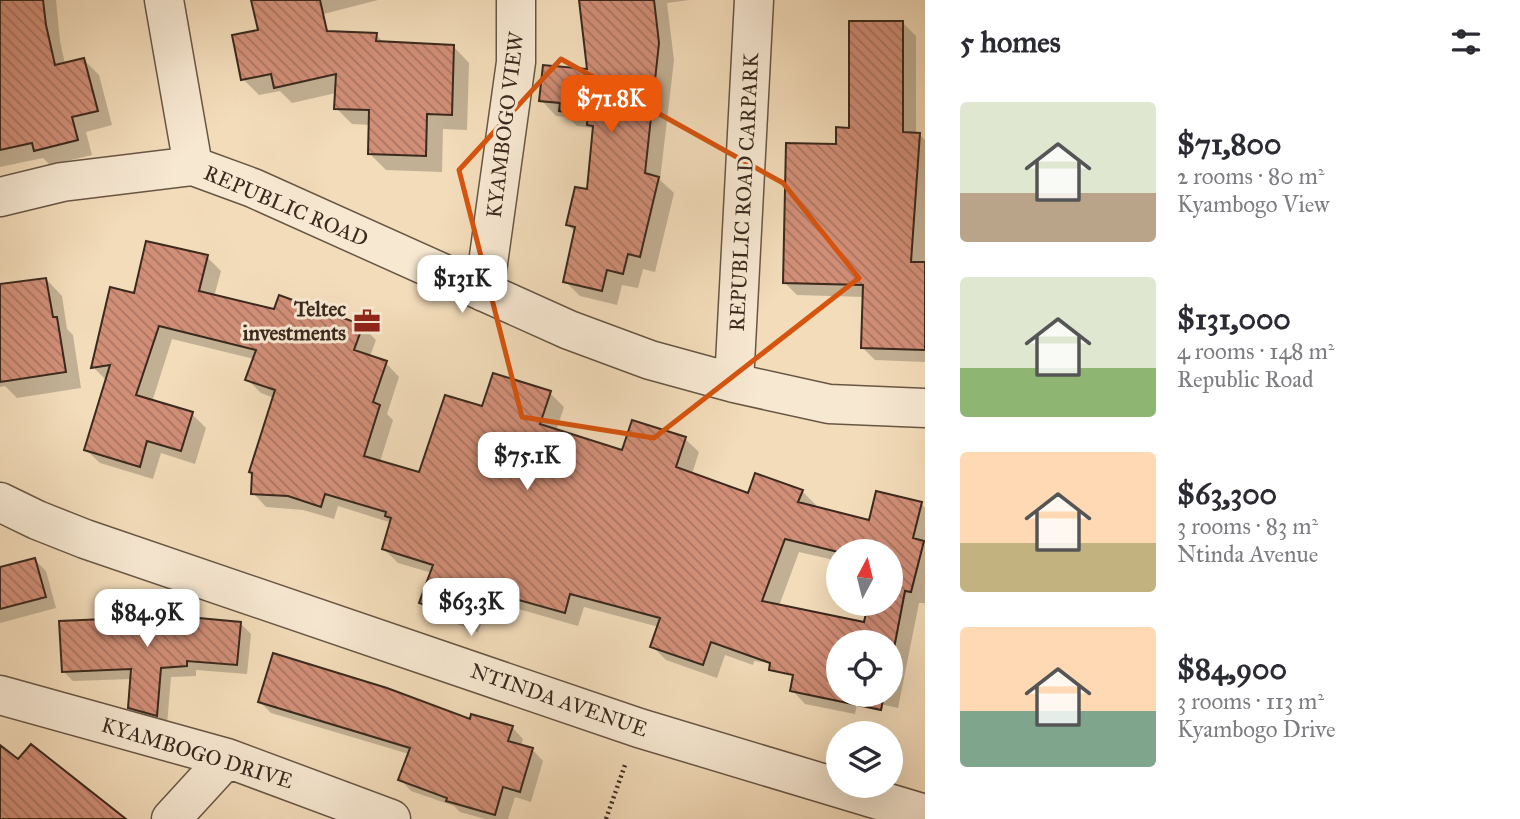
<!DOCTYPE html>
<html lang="en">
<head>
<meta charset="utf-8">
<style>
  body { margin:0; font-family:"IM FELL Great Primer",serif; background:#f2f2f3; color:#2b2b33; height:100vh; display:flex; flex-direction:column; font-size:26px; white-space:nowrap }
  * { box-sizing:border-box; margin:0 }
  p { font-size:23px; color:#7c7c81 }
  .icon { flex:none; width:38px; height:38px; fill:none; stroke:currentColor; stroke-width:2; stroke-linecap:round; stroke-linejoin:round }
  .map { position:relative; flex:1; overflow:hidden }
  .sheet { display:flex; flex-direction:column; background:#fff; width:595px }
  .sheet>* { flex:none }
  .needle { width:46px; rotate:7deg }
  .controls { position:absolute; left:826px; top:539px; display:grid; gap:14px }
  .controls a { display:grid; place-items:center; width:77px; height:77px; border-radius:50%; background:#fff; box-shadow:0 7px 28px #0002; font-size:35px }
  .price { position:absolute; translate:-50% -60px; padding:0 16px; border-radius:14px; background:#fff; color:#222; font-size:23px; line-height:46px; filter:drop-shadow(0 2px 4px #0008) }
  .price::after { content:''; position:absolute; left:50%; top:42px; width:21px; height:16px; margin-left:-10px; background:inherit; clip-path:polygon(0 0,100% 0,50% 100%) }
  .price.on { background:#ea580c; color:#fff }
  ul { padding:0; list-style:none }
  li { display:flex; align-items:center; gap:21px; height:175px; padding:0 35px }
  li span { display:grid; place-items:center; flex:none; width:196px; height:140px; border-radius:7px; color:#555 }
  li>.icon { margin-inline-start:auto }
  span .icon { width:84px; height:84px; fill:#fffc; stroke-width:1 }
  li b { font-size:30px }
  h2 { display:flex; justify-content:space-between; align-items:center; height:84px; padding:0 35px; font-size:30px }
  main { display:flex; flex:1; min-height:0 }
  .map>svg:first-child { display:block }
  .shadow { fill:#0003; fill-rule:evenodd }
  .building { fill:url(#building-back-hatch); stroke:#3a291d; stroke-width:2; fill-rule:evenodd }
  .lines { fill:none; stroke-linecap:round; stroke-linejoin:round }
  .minor-casing { stroke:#685644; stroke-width:41 }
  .path { stroke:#3a291d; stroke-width:4.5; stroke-dasharray:2 3.5; stroke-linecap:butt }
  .minor { stroke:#f7e8d2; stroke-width:38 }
  .marked { fill:none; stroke:#d7540e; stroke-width:5; stroke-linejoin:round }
  .labels { text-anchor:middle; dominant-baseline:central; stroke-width:6; stroke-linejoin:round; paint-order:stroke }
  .street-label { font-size:21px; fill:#3a291d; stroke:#f7e8d2 }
  .poi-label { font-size:21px; font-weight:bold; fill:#3a291d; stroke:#f7e8d2; text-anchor:end }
</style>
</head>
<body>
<main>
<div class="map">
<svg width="925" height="819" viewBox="0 0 925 819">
  <defs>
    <pattern id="building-back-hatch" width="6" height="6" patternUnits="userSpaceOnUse" patternTransform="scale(1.75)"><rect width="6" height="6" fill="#d28f78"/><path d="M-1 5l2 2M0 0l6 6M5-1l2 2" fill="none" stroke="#ab7562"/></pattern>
  </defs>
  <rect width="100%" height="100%" fill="#f3dcba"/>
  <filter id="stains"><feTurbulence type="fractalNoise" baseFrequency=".00286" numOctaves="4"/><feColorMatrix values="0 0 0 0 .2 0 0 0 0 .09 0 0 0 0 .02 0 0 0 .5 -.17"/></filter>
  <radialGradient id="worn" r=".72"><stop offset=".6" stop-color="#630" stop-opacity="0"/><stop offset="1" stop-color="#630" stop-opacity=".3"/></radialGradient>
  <path class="shadow" d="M0 0H56L60 41 65 64 84 60 99 75 112 125 86 132 92 155 50 165 43 158 0 167Z
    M259 0H378L277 26Z
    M581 0H689L667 3 674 60 660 180 674 193 655 272 643 269 638 288 622 285 617 305 580 296 565 281 576 233 568 225 588 191 594 130 592 128 577 126 567 117 556 116 541 100 589 71Z
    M903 23 916 36V135H920L925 140V362L875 360 862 347 864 297 797 295 784 282 837 146 851 130Z
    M376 35 384 43 453 46 469 63 467 130 443 129 442 172 386 170 369 153 370 125 352 124 336 108V93L292 103 280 91 259 95 243 79Z
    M207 257 221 271 214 297 276 311 362 326 376 340 370 356 386 363 399 377 387 414 393 420 380 462 421 474 483 409 550 393 564 407 556 431 624 453 685 439 699 452 692 474 749 496 802 491 816 505 815 508 870 522 921 503 925 508V603H919L898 708 858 699 855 714 805 704 792 690 796 666 754 661 753 665 725 655 717 678 666 660 652 646 659 627 584 607 578 626 490 601 478 632 435 616 421 603 432 573 398 563 384 549 392 523 338 506 334 519 303 510 266 507 253 493 274 398 261 393 247 379 254 359 172 339 152 402 192 414 206 428 195 464 161 453 153 479 100 463 86 450 107 381 93 367 135 295ZM838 551H891V604H869L865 624 779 606 799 552 838 561ZM838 642H891V695H838Z
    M46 279 62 296 67 329 73 335 81 388 17 398 5 386 0 387V286Z
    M35 560 46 571 56 608 0 623V569Z
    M241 624 251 634 247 674 196 670V676L171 677 167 725 140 717 130 707 132 679 73 681 63 671Z
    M260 702 471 721 512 727 523 739 521 746 532 749 543 761 531 802 515 797 508 819H485L460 812 454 806 411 791 400 779 409 754 271 713Z"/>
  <path class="building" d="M0 0H43L46 25 55 65 84 58 98 111 72 117 78 140 34 151 32 143 0 150Z
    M251 0H320L327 31 377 33 376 41 454 45 452 115 427 114 426 156 368 154 369 110 334 109 336 74 274 88 271 74 241 80 232 35 258 30Z
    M579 0H654L659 43 645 173 659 177 640 257 628 254 623 274 607 270 602 291 563 282 575 227 566 225 575 187 587 189 593 126 587 125 588 114 559 111 560 103 539 101 543 65 587 69Z
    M849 21H903V132L920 133 911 262H925V350L861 348 863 285 783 283 786 143 836 144V127L849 128Z
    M146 241 208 255 199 291 274 309 279 295 363 325 354 350 387 361 373 402 380 405 364 456 419 472 445 395 482 406 493 373 551 391 540 424 622 450 632 420 686 437 676 467 748 493 755 473 803 490 798 502 869 520 876 491 922 502 913 538 924 541 911 592 905 591 891 664V642H838V695H884L881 710 790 691 793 675 769 670 770 663 711 642 703 665 650 647 660 618 570 594 565 613 476 588 464 619 419 603 433 565 382 549 391 518 385 516 386 512 325 494 321 507 288 496 251 494 252 473 249 472 275 390 245 380 256 350 159 326 136 395 193 412 181 451 147 441 140 467 84 450 110 365 91 368 110 287 134 293ZM785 539 838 552 891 551V604H868L864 622 762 601Z
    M46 278 53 317H57L66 372 0 382V284Z
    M35 558 46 597 0 609V567Z
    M177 616 241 622 237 665 187 661V666L161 668 157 716 128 708 131 669 62 672 59 621Z
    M273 653 387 688 470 719 471 714 513 726 508 741 533 748 520 792 503 787 495 815 446 801 447 798 398 780 410 748 258 702Z
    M31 744 126 819H0V745L18 759Z"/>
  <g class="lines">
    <g class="minor-casing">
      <path id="minor" d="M164 0 193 166
        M0 197 62 182 193 166 253 188 569 330 650 360 734 383 829 404 925 408
        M484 292 516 62V0
        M734 383 754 0
        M0 502 37 520 85 539 639 728 925 814
        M0 695 227 758 391 819
        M171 819 227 758"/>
    </g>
    <path class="path" d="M606 819 625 765"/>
    <use href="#minor" class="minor"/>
  </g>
  <path class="marked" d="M561 59 783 183 859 278 654 438 522 417 459 170Z"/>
  <defs>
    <g id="office-bare" transform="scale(2.1)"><path d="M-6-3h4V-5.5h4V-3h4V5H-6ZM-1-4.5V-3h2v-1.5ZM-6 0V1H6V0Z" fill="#8f2418" stroke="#f7e8d2" stroke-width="2.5" paint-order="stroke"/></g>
  </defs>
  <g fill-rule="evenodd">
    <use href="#office-bare" x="367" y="321"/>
  </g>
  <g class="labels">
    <g class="street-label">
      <text transform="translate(505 125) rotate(-83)">KYAMBOGO VIEW</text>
      <text transform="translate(744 192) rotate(-87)">REPUBLIC ROAD CARPARK</text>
      <text transform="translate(286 206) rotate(23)">REPUBLIC ROAD</text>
      <text transform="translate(559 700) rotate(19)">NTINDA AVENUE</text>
      <text transform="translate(197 753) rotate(17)">KYAMBOGO DRIVE</text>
    </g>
    <g class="poi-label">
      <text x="346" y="309">Teltec<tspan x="346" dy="24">investments</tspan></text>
    </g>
  </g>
  <rect width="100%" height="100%" filter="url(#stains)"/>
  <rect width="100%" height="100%" fill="url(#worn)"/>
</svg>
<div class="controls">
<a><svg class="needle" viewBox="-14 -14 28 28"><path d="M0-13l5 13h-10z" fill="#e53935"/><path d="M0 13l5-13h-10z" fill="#7c7c81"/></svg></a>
<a><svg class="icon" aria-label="locate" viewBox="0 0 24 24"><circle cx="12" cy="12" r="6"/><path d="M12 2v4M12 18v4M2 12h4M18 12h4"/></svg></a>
<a><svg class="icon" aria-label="layers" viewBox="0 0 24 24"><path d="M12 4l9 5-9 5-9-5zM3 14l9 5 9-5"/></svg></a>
</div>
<b class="price on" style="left:611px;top:135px">$71.8K</b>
<b class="price" style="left:462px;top:315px">$131K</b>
<b class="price" style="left:527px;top:492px">$75.1K</b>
<b class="price" style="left:471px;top:638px">$63.3K</b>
<b class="price" style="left:147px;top:649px">$84.9K</b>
</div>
<section class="sheet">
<h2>5 homes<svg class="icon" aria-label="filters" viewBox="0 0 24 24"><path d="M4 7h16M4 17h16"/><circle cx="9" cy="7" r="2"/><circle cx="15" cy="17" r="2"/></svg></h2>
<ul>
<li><span style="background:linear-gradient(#dfe7d0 65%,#b9a48a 0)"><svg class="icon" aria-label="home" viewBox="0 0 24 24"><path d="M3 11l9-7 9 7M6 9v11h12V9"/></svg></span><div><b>$71,800</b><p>2 rooms · 80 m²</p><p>Kyambogo View</p></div></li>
<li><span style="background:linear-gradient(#dfe7d0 65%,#8fb573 0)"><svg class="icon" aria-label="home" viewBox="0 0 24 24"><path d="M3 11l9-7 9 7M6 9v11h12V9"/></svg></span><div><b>$131,000</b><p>4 rooms · 148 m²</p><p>Republic Road</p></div></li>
<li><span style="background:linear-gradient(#ffd9b3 65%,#c2b280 0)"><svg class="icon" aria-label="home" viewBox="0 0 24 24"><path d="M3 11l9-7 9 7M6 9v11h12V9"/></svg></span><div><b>$63,300</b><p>3 rooms · 83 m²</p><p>Ntinda Avenue</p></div></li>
<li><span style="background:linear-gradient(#ffd9b3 60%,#7fa58c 0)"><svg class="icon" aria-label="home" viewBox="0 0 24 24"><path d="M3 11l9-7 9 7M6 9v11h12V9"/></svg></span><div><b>$84,900</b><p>3 rooms · 113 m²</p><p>Kyambogo Drive</p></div></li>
</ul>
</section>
</main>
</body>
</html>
